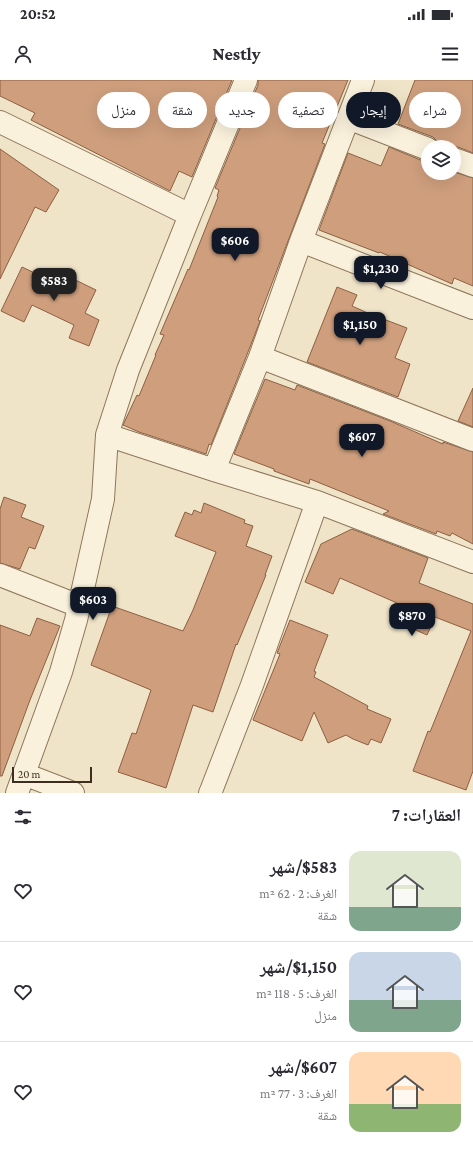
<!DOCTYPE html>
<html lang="ar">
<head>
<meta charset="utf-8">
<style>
  body { margin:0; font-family:"Crimson Pro","Noto Naskh Arabic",serif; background:#f2f2f3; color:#2b2b33; direction:rtl; height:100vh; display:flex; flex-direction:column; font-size:15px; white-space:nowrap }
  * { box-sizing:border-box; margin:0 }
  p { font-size:13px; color:#7c7c81 }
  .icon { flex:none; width:22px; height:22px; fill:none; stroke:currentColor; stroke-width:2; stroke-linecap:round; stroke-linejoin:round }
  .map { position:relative; height:713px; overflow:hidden; direction:ltr }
  .sheet { display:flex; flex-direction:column; background:#fff; flex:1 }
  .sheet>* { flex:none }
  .top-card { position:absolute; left:12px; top:12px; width:449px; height:36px; direction:rtl; display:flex; gap:8px }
  .tools { position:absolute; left:421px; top:60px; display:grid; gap:8px }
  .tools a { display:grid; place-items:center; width:40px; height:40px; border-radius:50%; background:#fff; box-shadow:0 4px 16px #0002; font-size:20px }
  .scale { position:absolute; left:12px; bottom:10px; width:80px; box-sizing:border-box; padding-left:4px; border:2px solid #3d2e20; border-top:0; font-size:11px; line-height:14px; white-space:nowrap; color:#3d2e20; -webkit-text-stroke:3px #f7eed8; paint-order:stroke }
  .price { position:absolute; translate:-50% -34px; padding:0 9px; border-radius:8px; background:#111827; color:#fff; font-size:13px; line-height:26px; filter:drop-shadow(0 1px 2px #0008) }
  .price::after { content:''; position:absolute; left:50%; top:24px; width:12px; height:9px; margin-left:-6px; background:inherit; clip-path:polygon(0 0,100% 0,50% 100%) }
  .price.on { background:#222; color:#fff }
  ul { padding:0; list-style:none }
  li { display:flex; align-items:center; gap:12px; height:100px; padding:0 12px }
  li+li { border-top:1px solid #e1e1e2 }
  li span { display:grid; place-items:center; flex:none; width:112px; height:80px; border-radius:12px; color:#555 }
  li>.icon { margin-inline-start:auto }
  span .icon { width:48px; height:48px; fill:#fffc; stroke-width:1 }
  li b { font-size:17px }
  h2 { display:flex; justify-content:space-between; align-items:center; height:48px; padding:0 12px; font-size:17px }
  .pill { padding:0 14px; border-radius:18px; background:#fff; box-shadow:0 4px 16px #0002; font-size:14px; line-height:36px }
  .pill.on { background:#111827; color:#fff }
  .status { display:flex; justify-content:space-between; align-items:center; height:28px; padding:0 20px; background:#fff; direction:ltr }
  .status svg { height:11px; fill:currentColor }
  header { display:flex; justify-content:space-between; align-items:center; height:52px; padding:0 12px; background:#fff; font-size:18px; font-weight:700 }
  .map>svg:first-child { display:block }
  .building { fill:#cf9f7d; stroke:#8d5f41 }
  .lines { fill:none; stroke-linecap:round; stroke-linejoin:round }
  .minor-casing { stroke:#8d765c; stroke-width:24 }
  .minor { stroke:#faf1dc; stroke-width:22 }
</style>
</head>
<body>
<div class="status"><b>20:52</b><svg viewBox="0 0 49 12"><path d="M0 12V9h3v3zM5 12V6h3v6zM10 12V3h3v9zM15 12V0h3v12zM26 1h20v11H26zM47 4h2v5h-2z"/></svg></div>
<header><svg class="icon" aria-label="menu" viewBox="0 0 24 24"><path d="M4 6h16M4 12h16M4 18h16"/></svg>Nestly<svg class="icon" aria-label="person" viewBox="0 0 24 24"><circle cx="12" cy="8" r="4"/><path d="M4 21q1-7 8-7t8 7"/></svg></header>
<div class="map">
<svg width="473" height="713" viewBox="0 0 473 713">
  <rect width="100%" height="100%" fill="#f0e4c8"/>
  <path class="building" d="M0 0H232L192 97 179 91 170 111 31 40 35 33 0 16Z
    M258 0H348L322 63 325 64 258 240 260 241 250 267 211 365 209 364 206 374 139 352 123 345 137 315 139 316 156 275H155L164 255 160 254 188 189 189 190 218 117 217 116 219 110 215 108 258 5Z
    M415 0H473V73L458 67H440L437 61 433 57 398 44Z
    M389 67 423 81H428V93L454 92 473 98V206L454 198 452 204 380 172 379 173 319 150 348 73 381 86Z
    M0 69 59 110 46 132 35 127 0 199Z
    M22 187 60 205 65 195 96 210 85 233 99 240 89 266 69 258 74 245 32 225 24 242 1 231Z
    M337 207 357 215 352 226 370 234 407 248 395 278 410 284 398 317 307 282Z
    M265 299 295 310 297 305 390 341 443 364V362L473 372V464L452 453 450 456 437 451 436 454 383 434 389 431 310 399 309 404 274 391V389L234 374Z
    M473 308V347L458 341Z
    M4 417 26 425 21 437 44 446 35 469 29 467 20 489 0 483V429Z
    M204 423 245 440 244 443 253 446 246 466 272 476 265 495H266L237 565 236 564 213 632 193 625 166 708 118 692 132 653 136 654 151 610 91 585 112 526 183 551 193 530 216 472 175 456 185 432 192 435 194 430 201 433Z
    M352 449 428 478 419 503 473 524V691L466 710 413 691 428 651 430 652 471 551 435 537 427 555 391 539 397 523 340 498 333 514 305 502 321 464Z
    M37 538 60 546 30 620 2 696H0V545L30 556Z
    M290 540 328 555 314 591 316 592 314 597 368 626 367 629 391 639 381 663 371 659 368 665 353 659 346 655 328 663 314 632 302 661 253 640 280 574 277 573Z"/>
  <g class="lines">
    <g class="minor-casing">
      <path id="minor" d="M348 38 428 69
        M0 42 190 135 128 290 107 355 214 390 317 422 473 482
        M454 79 473 86
        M190 135 246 0
        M301 161 473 228
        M260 277 473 360
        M214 390 260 277 301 161 363 0
        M0 495 79 526
        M24 694 73 713
        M17 713 61 592 76 540 103 419 107 355
        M210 713 211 711 252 605 317 422"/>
    </g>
    <use href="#minor" class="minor"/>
  </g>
</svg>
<div class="tools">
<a><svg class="icon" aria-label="layers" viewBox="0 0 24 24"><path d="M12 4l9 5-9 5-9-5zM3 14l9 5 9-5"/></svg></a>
</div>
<div class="scale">20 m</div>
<b class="price" style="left:235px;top:182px">$606</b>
<b class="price" style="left:381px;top:210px">$1,230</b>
<b class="price on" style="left:54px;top:222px">$583</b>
<b class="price" style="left:360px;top:266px">$1,150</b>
<b class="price" style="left:362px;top:378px">$607</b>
<b class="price" style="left:93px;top:541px">$603</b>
<b class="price" style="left:412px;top:557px">$870</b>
<div class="top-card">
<a class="pill">شراء</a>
<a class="pill on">إيجار</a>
<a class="pill">تصفية</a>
<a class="pill">جديد</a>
<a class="pill">شقة</a>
<a class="pill">منزل</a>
</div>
</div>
<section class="sheet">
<h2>العقارات: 7<svg class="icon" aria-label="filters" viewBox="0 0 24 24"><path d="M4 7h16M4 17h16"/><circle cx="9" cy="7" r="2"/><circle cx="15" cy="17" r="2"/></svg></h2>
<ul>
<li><span style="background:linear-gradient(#dfe7d0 70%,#7fa58c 0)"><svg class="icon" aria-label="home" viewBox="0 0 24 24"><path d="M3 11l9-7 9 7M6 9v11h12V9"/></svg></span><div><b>$583/شهر</b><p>الغرف: 2 · 62 m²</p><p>شقة</p></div><svg class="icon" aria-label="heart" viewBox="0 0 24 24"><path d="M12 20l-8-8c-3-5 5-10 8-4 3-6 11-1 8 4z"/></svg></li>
<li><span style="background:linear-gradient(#c9d6e8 60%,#7fa58c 0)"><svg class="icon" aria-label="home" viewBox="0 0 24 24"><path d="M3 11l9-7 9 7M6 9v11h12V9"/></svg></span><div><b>$1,150/شهر</b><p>الغرف: 5 · 118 m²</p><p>منزل</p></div><svg class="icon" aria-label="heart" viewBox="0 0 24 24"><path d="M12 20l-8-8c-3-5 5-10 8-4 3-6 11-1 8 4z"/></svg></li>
<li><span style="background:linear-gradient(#ffd9b3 65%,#8fb573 0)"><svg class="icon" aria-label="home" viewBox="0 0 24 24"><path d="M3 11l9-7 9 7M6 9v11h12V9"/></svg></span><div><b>$607/شهر</b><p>الغرف: 3 · 77 m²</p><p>شقة</p></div><svg class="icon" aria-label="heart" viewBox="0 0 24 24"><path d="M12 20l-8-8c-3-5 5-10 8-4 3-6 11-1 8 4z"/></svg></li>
</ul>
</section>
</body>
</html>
